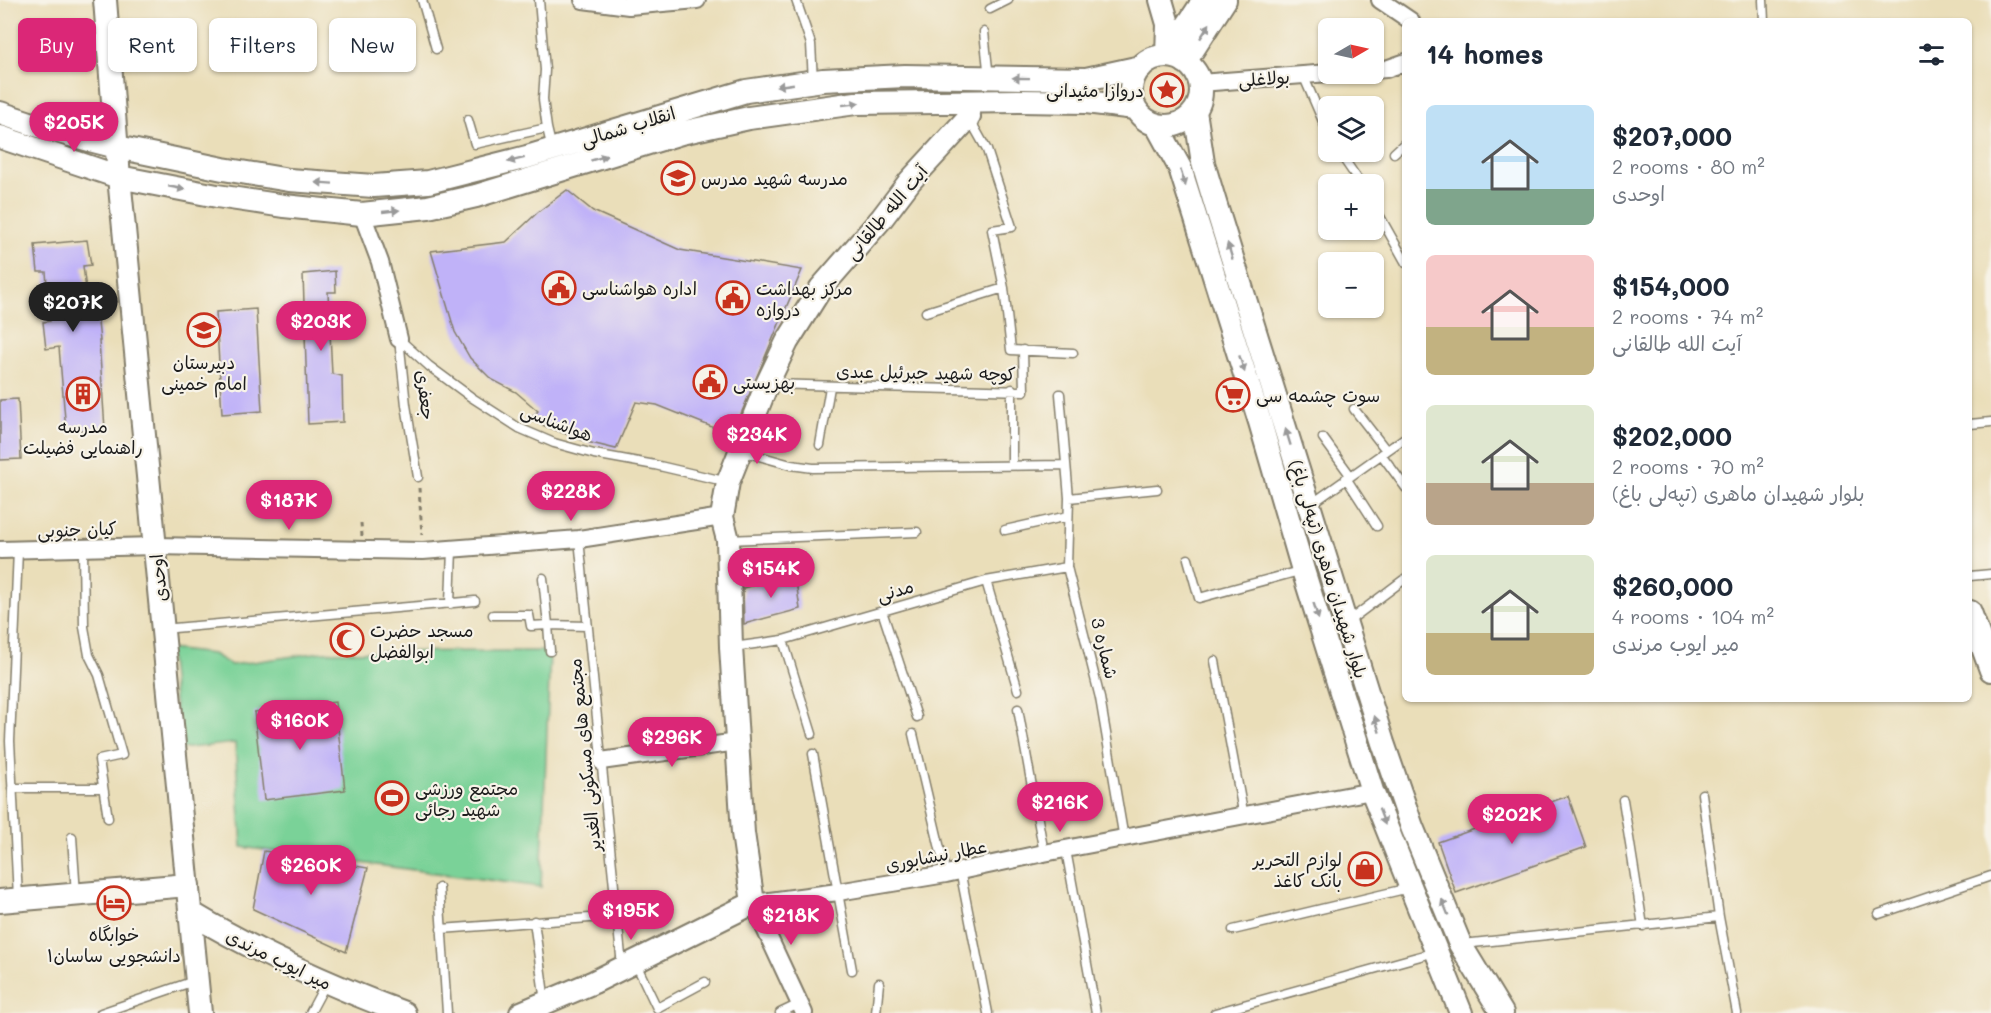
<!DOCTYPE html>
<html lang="en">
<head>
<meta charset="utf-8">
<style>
  body { margin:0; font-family:Mali,"Playpen Sans Arabic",sans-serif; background:#f6f6f7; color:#1f2937; height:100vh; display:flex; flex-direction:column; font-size:22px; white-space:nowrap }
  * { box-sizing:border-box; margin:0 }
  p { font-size:20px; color:#747a83 }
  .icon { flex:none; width:33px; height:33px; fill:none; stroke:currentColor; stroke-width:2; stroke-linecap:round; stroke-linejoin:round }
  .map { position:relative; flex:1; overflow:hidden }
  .drawer { position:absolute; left:1402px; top:18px; width:570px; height:684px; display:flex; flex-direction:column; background:#fff; border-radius:9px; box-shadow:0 2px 4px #0004 }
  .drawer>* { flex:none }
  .hud { position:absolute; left:18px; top:18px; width:570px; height:54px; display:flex; gap:12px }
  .needle { width:39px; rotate:81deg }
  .controls { position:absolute; left:1318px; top:18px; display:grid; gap:12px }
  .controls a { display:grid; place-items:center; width:66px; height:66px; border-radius:9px; background:#fff; box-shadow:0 2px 4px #0004; font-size:30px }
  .price { position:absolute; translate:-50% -51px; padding:0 14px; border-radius:21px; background:#db2777; color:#fff; font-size:20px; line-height:39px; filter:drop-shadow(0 2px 3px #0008) }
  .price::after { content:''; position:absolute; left:50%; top:36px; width:18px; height:14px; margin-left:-9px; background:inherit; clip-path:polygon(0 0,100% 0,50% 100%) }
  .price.on { background:#222; color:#fff }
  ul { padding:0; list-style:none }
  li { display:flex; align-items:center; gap:18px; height:150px; padding:0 24px }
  li span { display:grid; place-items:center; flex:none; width:168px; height:120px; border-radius:9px; color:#555 }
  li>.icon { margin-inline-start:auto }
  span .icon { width:72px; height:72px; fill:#fffc; stroke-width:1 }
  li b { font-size:26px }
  h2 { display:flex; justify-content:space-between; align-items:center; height:72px; padding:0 24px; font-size:26px }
  .chip { padding:0 21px; border-radius:9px; background:#fff; box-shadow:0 2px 4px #0004; font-size:21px; line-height:54px }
  .chip.on { background:#db2777; color:#fff }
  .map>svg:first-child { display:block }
  .green { fill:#7ad298; stroke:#4b775a; stroke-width:1.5 }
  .building { fill:#c0b2f8 }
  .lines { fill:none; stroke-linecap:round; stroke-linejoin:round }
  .lane-casing { stroke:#837d6a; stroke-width:11 }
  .street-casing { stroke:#837d6a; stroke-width:20 }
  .secondary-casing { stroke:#837d6a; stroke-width:26 }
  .path { stroke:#837d6a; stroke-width:3; stroke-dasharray:4.5 4.5; stroke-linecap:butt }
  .lane { stroke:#fff; stroke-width:8 }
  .street { stroke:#fff; stroke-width:16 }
  .secondary { stroke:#fff; stroke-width:22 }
  .oneway { fill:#999 }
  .labels { text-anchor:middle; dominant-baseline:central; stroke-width:4.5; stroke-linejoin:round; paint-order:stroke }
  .street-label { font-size:18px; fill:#1c1c1c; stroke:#f7f3e8 }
  .poi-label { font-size:18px; fill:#1c1c1c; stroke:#f7f3e8; text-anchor:start }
</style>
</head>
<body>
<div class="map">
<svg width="1991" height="1013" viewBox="0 0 1991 1013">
  <rect width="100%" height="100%" fill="#f7f3e8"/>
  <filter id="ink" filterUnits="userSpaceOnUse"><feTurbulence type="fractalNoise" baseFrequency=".0167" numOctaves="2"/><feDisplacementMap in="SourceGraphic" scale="12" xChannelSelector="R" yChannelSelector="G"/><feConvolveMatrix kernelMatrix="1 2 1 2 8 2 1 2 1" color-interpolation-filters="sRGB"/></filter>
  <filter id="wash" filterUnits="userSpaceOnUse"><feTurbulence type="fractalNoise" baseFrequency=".008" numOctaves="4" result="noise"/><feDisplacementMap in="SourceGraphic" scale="24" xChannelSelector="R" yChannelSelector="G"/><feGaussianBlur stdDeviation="1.35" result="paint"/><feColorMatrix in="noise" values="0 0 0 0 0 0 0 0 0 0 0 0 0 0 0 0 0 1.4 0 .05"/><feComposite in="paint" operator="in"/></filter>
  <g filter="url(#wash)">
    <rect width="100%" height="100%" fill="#eadeb9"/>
    <path class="green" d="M169 649 213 654 231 665 322 652 550 651 541 887 242 847 235 743 179 749Z"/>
    <g id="blocks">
      <path class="building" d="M567 190 593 211 680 250 802 270 732 435 657 405 636 402 616 449 587 442 529 420 538 411 516 392 491 379 470 358 455 332 431 251 506 242 538 212Z
        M87 240 91 265 83 266 89 313H97L100 341H99L105 429 66 431 59 347 46 349 43 322 50 321 46 272H38L35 245Z
        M335 271 336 292H328L332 374 342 376 343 422 308 424 303 274Z
        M256 309 262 411 222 414 216 312Z
        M18 399 21 459 0 460V400Z
        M795 574 800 609 744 624 743 588Z
        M335 702 345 790 264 800 254 712Z
        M1568 796 1586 847 1456 893 1438 842Z
        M264 851 368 868 346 952 253 909Z"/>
    </g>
  </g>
  <g filter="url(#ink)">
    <use href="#blocks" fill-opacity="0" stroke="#837d6a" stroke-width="1.5"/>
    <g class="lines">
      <g class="lane-casing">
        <path id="lane" d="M422 0 436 49
          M539 0 545 70 543 99 547 128 552 149
          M796 0 811 44 813 81
          M1763 0 1764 21
          M990 9 1008 0
          M984 32 989 78
          M1303 75 1329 135
          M969 118 987 150 1012 227 992 230 1004 288 1011 350 1073 353
          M468 120 475 144 547 128
          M1339 152 1361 184
          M1394 153 1406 142
          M1374 206 1406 263
          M926 312 1004 288
          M399 339 429 366 471 397 519 428 554 443 594 454 655 465 728 482
          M399 339 406 405 418 477
          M770 384 1024 391 1023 350
          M1012 389V465
          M1060 394 1069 498 1067 567 1100 698 1124 839
          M1354 409 1386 450
          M1970 424 1991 422
          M1323 438 1350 475
          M820 445 830 387
          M741 451 791 465 813 468 1065 465
          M1381 454 1406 488
          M1346 478 1377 526
          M1069 498 1157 489
          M1310 505 1406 437
          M1005 530 1068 516
          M579 539 622 966
          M728 540 917 532
          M83 548 84 627 89 655 99 675 122 755 99 760 108 818
          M18 550 10 741 18 897
          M1188 559 1199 598 1303 570
          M1970 576 1991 574
          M986 581 1018 690
          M450 604 452 549
          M882 611 917 717
          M493 615H529L531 626 548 625 543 578
          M1346 623 1406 578
          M163 629 475 601
          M783 640 812 734
          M733 647 783 640 986 581 1067 567
          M550 651 548 625 587 626
          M1215 661 1244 817
          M1018 709 1044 853
          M913 734 946 874
          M813 754 852 970
          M12 788H103
          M1702 794 1719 917 1737 1013
          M1623 800 1643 926
          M72 837 76 894
          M1066 850 1096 1013
          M960 870 988 1013
          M439 888 447 1013
          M1879 914 1991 876
          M534 921 545 1002
          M441 929 617 916
          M1233 930 1409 888
          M1463 944 1719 917
          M635 962 657 1008 705 982
          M101 1013 197 980
          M310 1013 326 983
          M780 1013 799 1004
          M876 1013 879 983
          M1215 1013 1435 952"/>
      </g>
      <g class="street-casing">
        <path id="street" d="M583 0 629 6 697 0
          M1380 0 1411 21
          M1374 70 1386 69 1406 62
          M1200 83 1329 73
          M362 214 380 262 399 339
          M0 550 155 546 423 551 579 539 722 517
          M601 761 737 742
          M804 1013 753 903 838 892 946 874 1044 853 1372 791"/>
      </g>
      <g class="secondary-casing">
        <path id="secondary" d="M105 0 119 177 200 1013
          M1161 0 1168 24 1167 56
          M1167 56 1204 0
          M1131 91a35 35 0 1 1 70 0a35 35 0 1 1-70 0Z
          M1185 62 1225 0
          M1195 111 1203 163 1216 206 1383 743 1412 827 1460 944 1502 1013
          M0 113 51 130 117 147 223 169 289 180 374 186 428 182 527 157 746 91 823 80 905 76 1086 79 1141 67
          M1157 126 1180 168 1260 422 1303 570 1372 791 1461 1013
          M0 137 119 177 217 196 284 206 362 214 428 207 476 196 681 133 749 118 856 103 1019 101 1086 102 1135 108
          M1970 612 1991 670
          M0 901 188 885
          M191 913C258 953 330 985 404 1013
          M521 1013 594 982 753 903 743 833 731 647 728 540 722 517 728 482 767 384 787 342 821 288 882 218 910 181 969 117 968 102"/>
      </g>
      <path class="path" d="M419 488 422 535
        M361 523 362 536"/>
      <use href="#lane" class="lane"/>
      <use href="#street" class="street"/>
      <use href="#secondary" class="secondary"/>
    </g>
    <defs><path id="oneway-solid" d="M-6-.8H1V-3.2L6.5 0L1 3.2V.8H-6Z" transform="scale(1.5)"/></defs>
    <g class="oneway">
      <use href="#oneway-solid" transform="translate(1205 31) rotate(-57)"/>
      <use href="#oneway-solid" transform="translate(1021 78) rotate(-179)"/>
      <use href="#oneway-solid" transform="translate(785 85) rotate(172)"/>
      <use href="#oneway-solid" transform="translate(851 104) rotate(-7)"/>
      <use href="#oneway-solid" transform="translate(599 158) rotate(-17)"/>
      <use href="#oneway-solid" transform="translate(516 160) rotate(166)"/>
      <use href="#oneway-solid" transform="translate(1183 178) rotate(72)"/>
      <use href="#oneway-solid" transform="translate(324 183) rotate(-176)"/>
      <use href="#oneway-solid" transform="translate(177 188) rotate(11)"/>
      <use href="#oneway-solid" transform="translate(391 211) rotate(-6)"/>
      <use href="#oneway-solid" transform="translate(1230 251) rotate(-107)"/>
      <use href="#oneway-solid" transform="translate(1242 364) rotate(72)"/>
      <use href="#oneway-solid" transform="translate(1288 437) rotate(-107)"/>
      <use href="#oneway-solid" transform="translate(1316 611) rotate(73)"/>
      <use href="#oneway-solid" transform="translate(1377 724) rotate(-107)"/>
      <use href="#oneway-solid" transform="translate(1382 817) rotate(69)"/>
      <use href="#oneway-solid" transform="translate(1445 907) rotate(-112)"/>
    </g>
  </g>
  <defs>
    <g id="sight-ring" transform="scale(1.725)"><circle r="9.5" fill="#f7f3e8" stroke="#c8321e" stroke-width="1.5"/><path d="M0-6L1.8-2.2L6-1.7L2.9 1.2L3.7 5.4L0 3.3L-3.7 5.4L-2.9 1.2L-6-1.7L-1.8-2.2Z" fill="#c8321e"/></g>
    <g id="school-ring" transform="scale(1.725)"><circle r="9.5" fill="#f7f3e8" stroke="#c8321e" stroke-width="1.5"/><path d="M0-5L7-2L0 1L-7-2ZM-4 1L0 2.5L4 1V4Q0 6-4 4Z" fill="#c8321e"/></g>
    <g id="civic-ring" transform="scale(1.725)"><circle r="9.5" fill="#f7f3e8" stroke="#c8321e" stroke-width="1.5"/><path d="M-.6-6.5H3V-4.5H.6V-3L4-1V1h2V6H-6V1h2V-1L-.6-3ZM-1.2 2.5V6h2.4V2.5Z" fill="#c8321e"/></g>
    <g id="building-ring" transform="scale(1.725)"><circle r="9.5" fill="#f7f3e8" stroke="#c8321e" stroke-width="1.5"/><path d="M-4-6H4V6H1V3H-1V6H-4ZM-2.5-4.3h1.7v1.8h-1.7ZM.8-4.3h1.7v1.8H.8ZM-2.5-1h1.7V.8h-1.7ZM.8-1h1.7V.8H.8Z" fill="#c8321e"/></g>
    <g id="supermarket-ring" transform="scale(1.725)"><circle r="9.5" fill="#f7f3e8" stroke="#c8321e" stroke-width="1.5"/><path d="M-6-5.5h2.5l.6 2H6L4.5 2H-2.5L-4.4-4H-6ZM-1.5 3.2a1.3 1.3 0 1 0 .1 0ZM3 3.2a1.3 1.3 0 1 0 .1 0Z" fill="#c8321e"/></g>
    <g id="mosque-ring" transform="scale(1.725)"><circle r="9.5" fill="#f7f3e8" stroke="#c8321e" stroke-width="1.5"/><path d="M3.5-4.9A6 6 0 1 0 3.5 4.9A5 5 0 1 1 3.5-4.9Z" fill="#c8321e"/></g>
    <g id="stadium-ring" transform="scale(1.725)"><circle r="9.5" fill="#f7f3e8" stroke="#c8321e" stroke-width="1.5"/><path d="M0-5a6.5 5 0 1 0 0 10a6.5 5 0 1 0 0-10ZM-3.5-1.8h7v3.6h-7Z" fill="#c8321e"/></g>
    <g id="shop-ring" transform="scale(1.725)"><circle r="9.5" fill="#f7f3e8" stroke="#c8321e" stroke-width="1.5"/><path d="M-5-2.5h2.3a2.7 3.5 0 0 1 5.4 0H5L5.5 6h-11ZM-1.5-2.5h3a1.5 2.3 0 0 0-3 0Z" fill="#c8321e"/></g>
    <g id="hotel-ring" transform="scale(1.725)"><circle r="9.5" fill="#f7f3e8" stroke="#c8321e" stroke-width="1.5"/><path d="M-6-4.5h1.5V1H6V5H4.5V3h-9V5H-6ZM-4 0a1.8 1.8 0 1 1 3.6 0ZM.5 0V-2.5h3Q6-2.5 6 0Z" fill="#c8321e"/></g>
  </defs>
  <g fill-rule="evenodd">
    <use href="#sight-ring" x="1167" y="90"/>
    <use href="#school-ring" x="678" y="178"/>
    <use href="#civic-ring" x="559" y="288"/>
    <use href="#civic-ring" x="733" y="298"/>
    <use href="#school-ring" x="204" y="330"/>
    <use href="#civic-ring" x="710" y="382"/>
    <use href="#building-ring" x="83" y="394"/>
    <use href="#supermarket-ring" x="1233" y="395"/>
    <use href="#mosque-ring" x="347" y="640"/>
    <use href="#stadium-ring" x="392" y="798"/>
    <use href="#shop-ring" x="1365" y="869"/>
    <use href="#hotel-ring" x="114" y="903"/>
  </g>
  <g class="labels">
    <g class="street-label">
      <text transform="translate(1264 78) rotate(-4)">بولاغلی</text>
      <text transform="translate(628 126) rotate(-17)">انقلاب شمالی</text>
      <text transform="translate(886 212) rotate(-50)">آیت الله طالقانی</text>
      <text transform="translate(926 372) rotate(1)">کوچه شهید جبرئیل عبدی</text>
      <text transform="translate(426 395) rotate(83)">جعفری</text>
      <text transform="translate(557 422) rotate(21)">هواشناسی</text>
      <text transform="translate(77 529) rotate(-2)">کیان جنوبی</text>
      <text transform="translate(1329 569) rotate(73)">بلوار شهیدان ماهری (تپه‌لی باغ)</text>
      <text transform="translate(158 578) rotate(-96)">اوحدی</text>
      <text transform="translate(895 590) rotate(-16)">مدنی</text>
      <text transform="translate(1105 648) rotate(76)">شماره 3</text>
      <text transform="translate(584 755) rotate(-96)">مجتمع های مسکونی الغدیر</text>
      <text transform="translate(936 855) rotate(-11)">عطار نیشابوری</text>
      <text transform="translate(279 959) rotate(26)">میر ایوب مرندی</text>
    </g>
    <g class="poi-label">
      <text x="1144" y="90" text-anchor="end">دروازا مئیدانی</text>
      <text x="701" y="178">مدرسه شهید مدرس</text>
      <text x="582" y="288">اداره هواشناسی</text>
      <text x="756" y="288">مرکز بهداشت<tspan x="756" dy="21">دروازه</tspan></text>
      <text x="204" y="362" text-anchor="middle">دبیرستان<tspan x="204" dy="21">امام خمینی</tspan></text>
      <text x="733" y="382">بهزیستی</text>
      <text x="1256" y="395">سوت چشمه سی</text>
      <text x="83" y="426" text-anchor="middle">مدرسه<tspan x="83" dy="21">راهنمایی فضیلت</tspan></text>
      <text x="370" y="630">مسجد حضرت<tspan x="370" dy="21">ابوالفضل</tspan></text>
      <text x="415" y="788">مجتمع ورزشی<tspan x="415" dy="21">شهید رجائی</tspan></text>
      <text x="1342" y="859" text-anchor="end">لوازم التحریر<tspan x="1342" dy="21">بانک کاغذ</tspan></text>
      <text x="114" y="934" text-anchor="middle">خوابگاه<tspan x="114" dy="21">دانشجویی ساسان۱</tspan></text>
    </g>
  </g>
</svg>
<div class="controls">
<a><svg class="needle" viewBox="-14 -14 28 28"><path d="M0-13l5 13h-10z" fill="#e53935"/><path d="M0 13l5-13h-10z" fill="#747a83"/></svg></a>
<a><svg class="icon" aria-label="layers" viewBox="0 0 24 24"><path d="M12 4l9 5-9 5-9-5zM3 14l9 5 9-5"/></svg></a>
<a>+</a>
<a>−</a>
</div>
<b class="price" style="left:74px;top:153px">$205K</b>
<b class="price on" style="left:73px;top:333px">$207K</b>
<b class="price" style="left:321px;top:352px">$203K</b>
<b class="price" style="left:757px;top:465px">$234K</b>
<b class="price" style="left:571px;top:522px">$228K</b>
<b class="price" style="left:289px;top:531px">$187K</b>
<b class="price" style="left:771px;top:599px">$154K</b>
<b class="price" style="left:300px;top:751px">$160K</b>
<b class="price" style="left:672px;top:768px">$296K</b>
<b class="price" style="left:1060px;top:833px">$216K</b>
<b class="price" style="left:1512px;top:845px">$202K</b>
<b class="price" style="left:311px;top:896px">$260K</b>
<b class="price" style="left:631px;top:941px">$195K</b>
<b class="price" style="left:791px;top:946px">$218K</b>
<div class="hud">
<a class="chip on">Buy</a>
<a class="chip">Rent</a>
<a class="chip">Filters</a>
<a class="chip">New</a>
</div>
<section class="drawer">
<h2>14 homes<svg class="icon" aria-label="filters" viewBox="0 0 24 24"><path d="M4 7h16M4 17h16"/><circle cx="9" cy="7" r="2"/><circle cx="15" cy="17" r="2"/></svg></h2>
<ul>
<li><span style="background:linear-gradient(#bfe0f5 70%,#7fa58c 0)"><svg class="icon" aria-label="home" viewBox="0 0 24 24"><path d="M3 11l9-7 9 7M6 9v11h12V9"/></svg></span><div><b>$207,000</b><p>2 rooms · 80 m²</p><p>اوحدی</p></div></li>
<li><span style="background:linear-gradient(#f6c9c9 60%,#c2b280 0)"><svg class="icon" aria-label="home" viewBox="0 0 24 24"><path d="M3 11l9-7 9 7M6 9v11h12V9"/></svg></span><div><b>$154,000</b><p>2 rooms · 74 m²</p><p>آیت الله طالقانی</p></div></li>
<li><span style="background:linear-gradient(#dfe7d0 65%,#b9a48a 0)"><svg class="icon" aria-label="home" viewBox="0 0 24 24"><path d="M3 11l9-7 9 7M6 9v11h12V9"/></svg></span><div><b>$202,000</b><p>2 rooms · 70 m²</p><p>بلوار شهیدان ماهری (تپه‌لی باغ)</p></div></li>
<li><span style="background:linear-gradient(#dfe7d0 65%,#c2b280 0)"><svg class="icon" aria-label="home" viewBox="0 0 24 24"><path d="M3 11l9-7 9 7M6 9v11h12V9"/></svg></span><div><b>$260,000</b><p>4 rooms · 104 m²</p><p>میر ایوب مرندی</p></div></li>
</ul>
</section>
</div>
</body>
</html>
